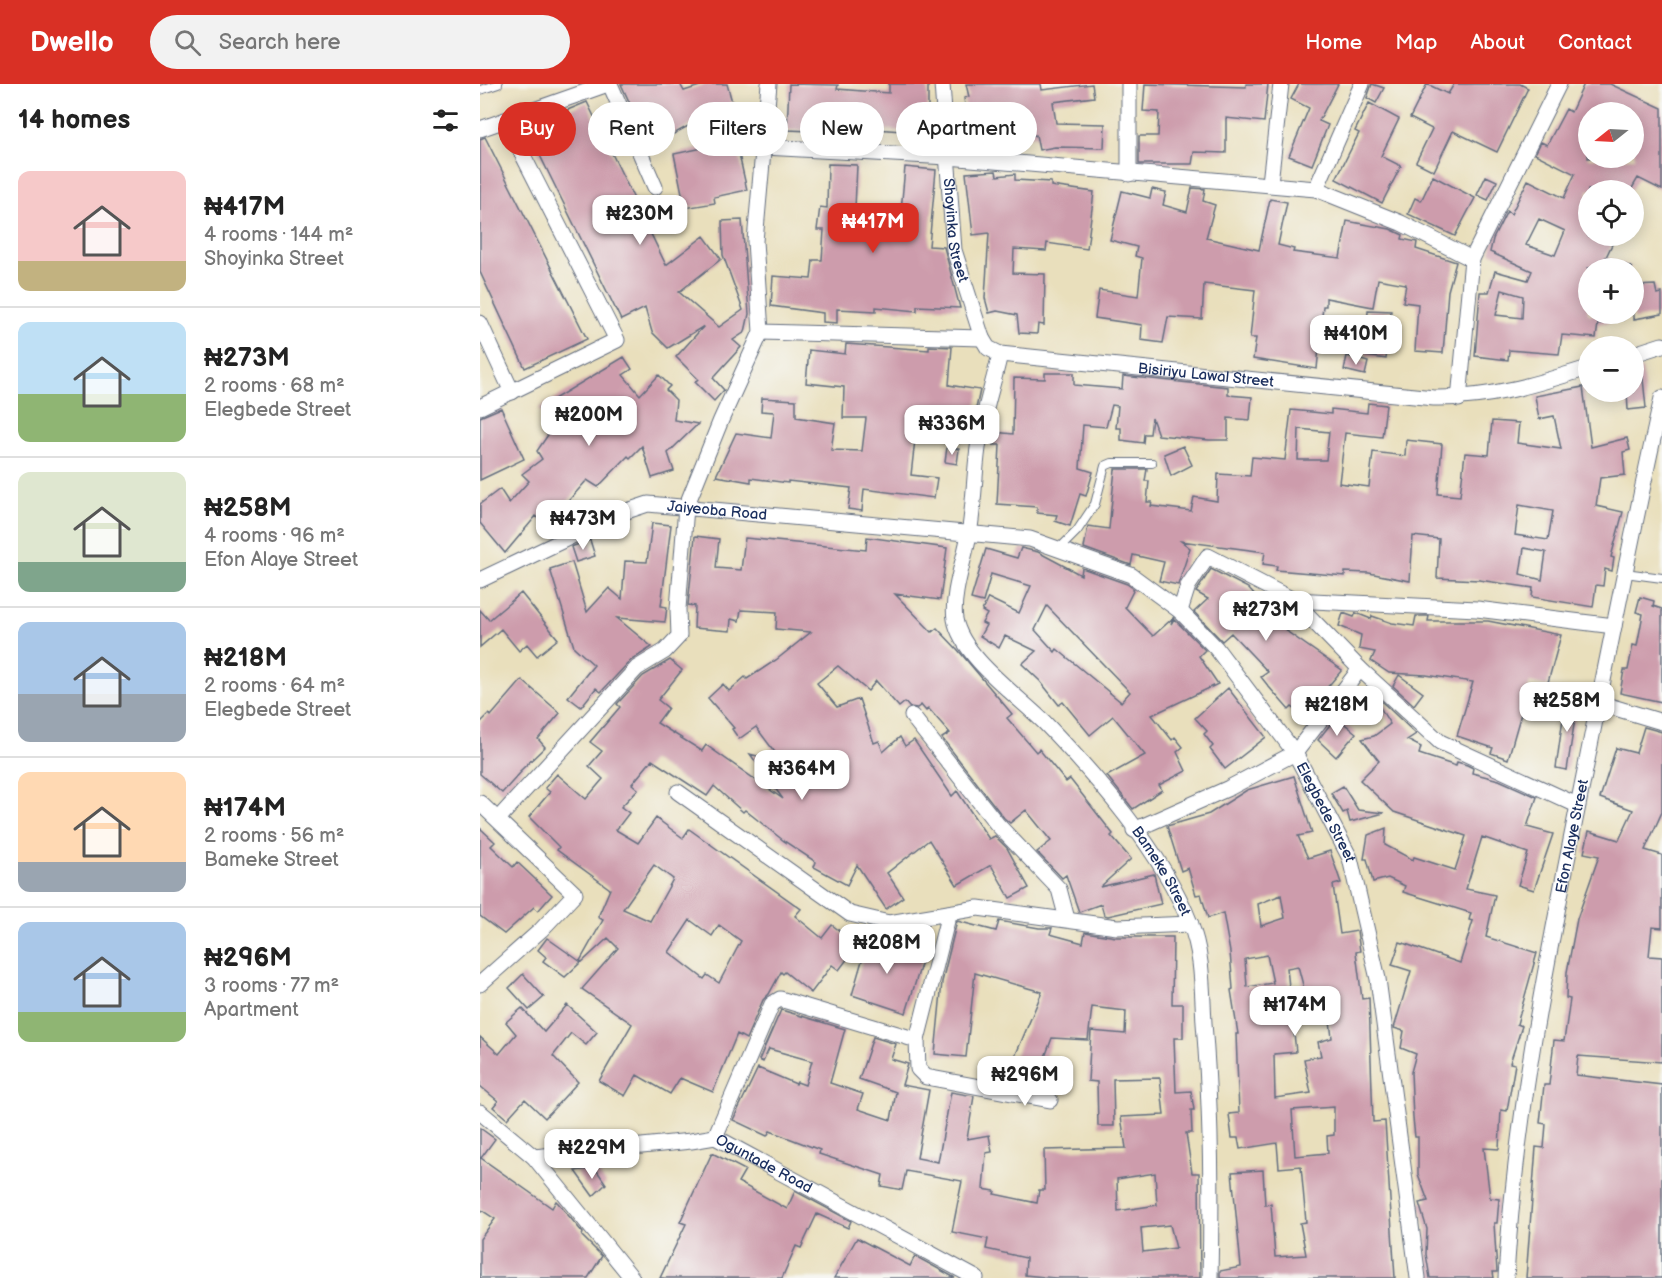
<!DOCTYPE html>
<html lang="en">
<head>
<meta charset="utf-8">
<style>
  body { margin:0; font-family:"Balsamiq Sans",sans-serif; background:#f2f2f2; color:#222; height:100vh; display:flex; flex-direction:column; font-size:22px; white-space:nowrap }
  * { box-sizing:border-box; margin:0 }
  p { font-size:20px; color:#767676 }
  .icon { flex:none; width:33px; height:33px; fill:none; stroke:currentColor; stroke-width:2; stroke-linecap:round; stroke-linejoin:round }
  .map { position:relative; flex:1; overflow:hidden }
  .details { display:flex; flex-direction:column; background:#fff; width:480px }
  .details>* { flex:none }
  .hud { position:absolute; left:18px; top:18px; width:570px; height:54px; display:flex; gap:12px }
  .needle { width:39px; rotate:252deg }
  .controls { position:absolute; left:1098px; top:18px; display:grid; gap:12px }
  .controls a { display:grid; place-items:center; width:66px; height:66px; border-radius:50%; background:#fff; box-shadow:0 3px 15px #0003; font-size:30px }
  .price { position:absolute; translate:-50% -51px; padding:0 14px; border-radius:12px; background:#fff; color:#222; font-size:20px; line-height:39px; filter:drop-shadow(0 2px 3px #0008) }
  .price::after { content:''; position:absolute; left:50%; top:36px; width:18px; height:14px; margin-left:-9px; background:inherit; clip-path:polygon(0 0,100% 0,50% 100%) }
  .price.active { background:#d93025; color:#fff }
  ul { padding:0; list-style:none }
  li { display:flex; align-items:center; gap:18px; height:150px; padding:0 18px }
  li+li { border-top:2px solid #e0e0e0 }
  li span { display:grid; place-items:center; flex:none; width:168px; height:120px; border-radius:12px; color:#555 }
  li>.icon { margin-inline-start:auto }
  span .icon { width:72px; height:72px; fill:#fffc; stroke-width:1 }
  li b { font-size:26px }
  h2 { display:flex; justify-content:space-between; align-items:center; height:72px; padding:0 18px; font-size:26px }
  .pill { padding:0 21px; border-radius:27px; background:#fff; box-shadow:0 3px 15px #0003; font-size:21px; line-height:54px }
  .pill.active { background:#d93025; color:#fff }
  header { display:flex; align-items:center; gap:36px; box-sizing:border-box; height:84px; padding:0 30px; background:#d93025; color:#fff }
  header strong { font-size:28px }
  nav { display:flex; gap:33px; margin-inline-start:auto; font-size:21px }
  .search { width:420px; height:54px; background:#f2f2f2; display:flex; align-items:center; gap:15px; box-sizing:border-box; padding:0 21px; border-radius:33px; color:#767676; font-size:22px }
  main { display:flex; flex:1; min-height:0 }
  .map>svg:first-child { display:block }
  .building { fill:#cd9cac; fill-rule:evenodd }
  .lines { fill:none; stroke-linecap:round; stroke-linejoin:round }
  .service-casing { stroke:#636d7f; stroke-width:10 }
  .minor-casing { stroke:#636d7f; stroke-width:17 }
  .service { stroke:#fff; stroke-width:8 }
  .minor { stroke:#fff; stroke-width:15 }
  .labels { text-anchor:middle; dominant-baseline:central; stroke-width:5; stroke-linejoin:round; paint-order:stroke }
  .street-label { font-size:15px; fill:#1b2f5e; stroke:#f6f6f2 }
</style>
</head>
<body>
<header>
<strong>Dwello</strong>
<div class="search"><svg class="icon" aria-label="search" viewBox="0 0 24 24"><circle cx="10" cy="10" r="6"/><path d="M15 15l6 6"/></svg>Search here</div>
<nav><a>Home</a><a>Map</a><a>About</a><a>Contact</a></nav>
</header>
<main>
<section class="details">
<h2>14 homes<svg class="icon" aria-label="filters" viewBox="0 0 24 24"><path d="M4 7h16M4 17h16"/><circle cx="9" cy="7" r="2"/><circle cx="15" cy="17" r="2"/></svg></h2>
<ul>
<li><span style="background:linear-gradient(#f6c9c9 75%,#c2b280 0)"><svg class="icon" aria-label="home" viewBox="0 0 24 24"><path d="M3 11l9-7 9 7M6 9v11h12V9"/></svg></span><div><b>₦417M</b><p>4 rooms · 144 m²</p><p>Shoyinka Street</p></div></li>
<li><span style="background:linear-gradient(#bfe0f5 60%,#8fb573 0)"><svg class="icon" aria-label="home" viewBox="0 0 24 24"><path d="M3 11l9-7 9 7M6 9v11h12V9"/></svg></span><div><b>₦273M</b><p>2 rooms · 68 m²</p><p>Elegbede Street</p></div></li>
<li><span style="background:linear-gradient(#dfe7d0 75%,#7fa58c 0)"><svg class="icon" aria-label="home" viewBox="0 0 24 24"><path d="M3 11l9-7 9 7M6 9v11h12V9"/></svg></span><div><b>₦258M</b><p>4 rooms · 96 m²</p><p>Efon Alaye Street</p></div></li>
<li><span style="background:linear-gradient(#a9c7e8 60%,#9aa5b1 0)"><svg class="icon" aria-label="home" viewBox="0 0 24 24"><path d="M3 11l9-7 9 7M6 9v11h12V9"/></svg></span><div><b>₦218M</b><p>2 rooms · 64 m²</p><p>Elegbede Street</p></div></li>
<li><span style="background:linear-gradient(#ffd9b3 75%,#9aa5b1 0)"><svg class="icon" aria-label="home" viewBox="0 0 24 24"><path d="M3 11l9-7 9 7M6 9v11h12V9"/></svg></span><div><b>₦174M</b><p>2 rooms · 56 m²</p><p>Bameke Street</p></div></li>
<li><span style="background:linear-gradient(#a9c7e8 75%,#8fb573 0)"><svg class="icon" aria-label="home" viewBox="0 0 24 24"><path d="M3 11l9-7 9 7M6 9v11h12V9"/></svg></span><div><b>₦296M</b><p>3 rooms · 77 m²</p><p>Apartment</p></div></li>
</ul>
</section>
<div class="map">
<svg width="1182" height="1194" viewBox="0 0 1182 1194">
  <rect width="100%" height="100%" fill="#f6f6f2"/>
  <filter id="ink" filterUnits="userSpaceOnUse"><feTurbulence type="fractalNoise" baseFrequency=".0167" numOctaves="2"/><feDisplacementMap in="SourceGraphic" scale="12" xChannelSelector="R" yChannelSelector="G"/><feConvolveMatrix kernelMatrix="1 2 1 2 8 2 1 2 1" color-interpolation-filters="sRGB"/></filter>
  <filter id="wash" filterUnits="userSpaceOnUse"><feTurbulence type="fractalNoise" baseFrequency=".008" numOctaves="4" result="noise"/><feDisplacementMap in="SourceGraphic" scale="24" xChannelSelector="R" yChannelSelector="G"/><feGaussianBlur stdDeviation="1.35" result="paint"/><feColorMatrix in="noise" values="0 0 0 0 0 0 0 0 0 0 0 0 0 0 0 0 0 1.4 0 .05"/><feComposite in="paint" operator="in"/></filter>
  <g filter="url(#wash)">
    <rect width="100%" height="100%" fill="#e9dfbc"/>
    <g id="blocks">
      <path class="building" d="M141 0H200L204 7 226 0H247L260 46 254 48 267 106 234 113 235 119 205 124 194 70 237 61 228 31 170 63Z
        M309 0 358 1 357 5 409 9V0H448V49L356 42V48L307 46Z
        M486 0H561L562 6 612 0 614 13 573 18 576 39 625 40 624 64 575 63 559 66 556 51 524 56 523 50 484 54 482 37 487 36 484 14 489 13Z
        M665 0 766 3V0H788L784 38 746 34V69L714 68 712 80H659V52H678L679 28 663 27Z
        M819 0H858L839 37 848 41 832 81 809 72 829 24 811 15Z
        M892 0 904 4 896 19 887 14Z
        M947 0 968 10 974 0H1040L1048 4 1017 68 973 47 954 87 936 78 952 45 930 34Z
        M1104 0H1130L1182 24V106L1158 94 1151 106H1108V152H1136L1126 173 1153 184H1108V230H1142L1143 236 1118 240 1116 254 1082 251 1079 270 1029 266 1028 276 995 272 1000 208H1009L1015 187 1048 196 1052 187 1010 168 1013 155 1027 127 1031 130 1048 96 1084 114 1095 90 1055 70 1061 58 1067 61 1086 25 1091 28ZM1108 28H1154V74H1108ZM1059 135 1085 147 1075 171 1046 161ZM1022 206 1043 212 1042 234 1016 231Z
        M107 18 186 181 224 152 241 175 199 208 239 243 263 226 243 171 242 137 262 136 269 230 265 248 253 256 261 263 233 294 244 306 234 317 215 298 218 295 196 273 224 242 188 264 172 248 165 224 141 236 46 43Z
        M889 19 919 35 901 72 921 82 902 119 856 95 879 49 875 47Z
        M5 53 107 255 45 284 0 188V55Z
        M348 80 377 81 375 124 421 127 425 83 456 86 449 162 464 163 480 224 437 222V227L396 223V227L357 225V239L343 238V229L291 222 293 192 331 195 333 176H342L344 146H337L340 123 347 124Z
        M516 87 517 92 535 90V96L571 98V102L614 108 607 165 567 159 566 167 534 165 533 189 565 190 564 241 558 240 557 250 539 249 537 231 517 227 509 229 505 214 509 149 493 151 486 89Z
        M953 92 995 114 975 152 928 130 935 114 941 117Z
        M1006 92 1017 97 1008 116 997 111Z
        M712 104 725 105 723 117 735 121 726 154 779 166 790 115 807 118 798 161 814 165 813 168 860 174 867 137 910 145 923 151 922 155 937 158 936 165 976 178 968 207 963 269 935 267 938 220 923 218 926 200 898 195 893 223 846 214V222H843L837 285 773 275 776 254H770L775 206 724 200 722 235 688 233 683 259 661 256 662 241 615 234 619 206 658 212 662 174 655 172 657 163 630 156 642 107 670 114 672 105 686 108 683 121 707 128Z
        M1175 201 1177 210 1182 209V230L1154 235V202Z
        M888 226 911 227 906 275 886 272Z
        M366 260 449 266V262L472 263 469 301 500 306 492 343 437 338 431 391 457 394 454 414 384 405 382 427 368 425 371 404 308 397V399L271 394V398L236 392 256 349 291 354 294 328 281 327 282 314 316 316V333L355 339 351 366 382 367 386 334H363L364 303 326 299 329 266 365 270Z
        M867 272 888 278 885 291 864 286Z
        M144 273 152 285 143 291 160 311 179 291 190 302 186 306 196 316 194 336 218 340 188 369 194 387 172 394 162 362 150 374 148 372 118 403 107 396 67 441 56 432 25 469 0 439V420L20 405 29 419 49 397 42 390 62 375 57 367 72 345 59 324Z
        M1154 285H1162L1166 324 1148 326 1147 308H1154Z
        M565 289H594V301L642 305 643 292 748 303V311L772 313 770 336 748 334V356H729L678 351 672 334 670 350H664L663 359 641 356V344H636L638 322 632 321 626 343 603 341 600 384 613 388 606 412 600 410 590 442 575 437 577 431 557 429V423L517 420 520 361H513L514 348 533 350 534 294 565 295Z
        M1103 303 1111 363 1147 354 1150 366 1143 368 1145 391 1120 394 1116 422 1143 428 1131 473 1134 474 1132 487 1125 485 1123 502 1116 501 1113 523 1052 513 1053 504 999 496 957 494 959 455 933 452 930 497 889 489 865 488V492L796 486 797 482 783 480 785 468 701 457 710 464 698 501 679 497 684 478 653 471 651 481 604 464 608 442 629 445 635 385H667L665 397H669L667 418H672L671 422 711 427 714 413 737 417 738 390 770 392 772 373 805 376 811 326 851 330V325L887 329 888 319 906 321 902 353 865 349 859 399 889 403 893 368 925 372 926 356 962 360 958 410 980 412 985 369 1009 371 1012 337 1039 339 1037 359 1081 365 1074 332 1059 335 1055 312ZM819 345 849 348 846 376H818ZM1039 421 1073 427 1068 456 1035 451ZM1044 464 1066 468 1062 496 1040 490Z
        M21 324 44 375 0 396V333Z
        M703 362 712 381 691 392 684 370Z
        M467 363 479 365 477 380 465 378Z
        M172 439 191 441 181 522 187 523 185 538 137 534 172 563 150 577 121 608 116 604 101 623 88 613 114 581 94 563 70 485 92 478 107 528 129 504 142 515 145 477 167 478Z
        M215 452 239 455 236 484 261 486 265 454 386 466 387 453 467 464 460 516 415 510 452 548 457 544 478 566 532 630 527 634 556 668 559 665 586 698 590 695 633 750 631 752 651 775 620 803 674 790 681 820 628 832 624 831 621 820 599 828 586 791 582 794 557 768 571 757 546 726 530 739 524 734 462 654 470 649 448 624 446 627 441 621 437 624 429 623 425 618 419 623 396 597 388 607 358 582 337 599 357 623 379 615 394 659 399 657 403 668 420 653 425 662 434 656 472 712 477 707 509 755 515 752 527 764 549 804 530 814 511 781 477 801 449 756 407 789 423 813 406 825 377 781 367 801 334 783 336 778 304 757 265 726 263 728 234 702 227 712 172 676 152 700 158 705 141 723 149 729 136 746 158 759 176 734 203 754 209 745 321 825 315 832 342 854 352 841 378 861 359 886 352 881 331 909 305 888 303 890 301 888 289 910 283 916 266 955 257 950 233 1008 200 994 190 1010 157 991 145 1012 119 997 152 940 102 905 138 864 128 854 102 878 100 877 123 836 118 833 130 805 77 766 79 763 49 733 70 708 65 704 77 690 106 715 123 695 109 682 122 667 110 658 140 623 137 620 163 592 190 576 202 586 178 616 188 624 177 639 222 667 226 661 303 715 270 670 303 679 276 643 259 655 252 645 254 644 228 614 243 600 249 607 265 593 267 595 296 576 331 548 296 545 297 528 261 526 259 537 251 535 250 547 214 544 215 522 208 521ZM174 781 193 795 170 837 143 825ZM210 836 232 852 239 841 261 857 239 899 227 891 224 895 189 868Z
        M110 456 115 472 96 478 91 463Z
        M541 464 558 468 601 491 602 484 647 500 654 505 645 523 673 552 693 534 691 540 694 535 725 566 719 572 738 600 672 631 692 656 695 653 703 663 697 668 706 687 679 701 682 706 653 725 627 692 665 671 633 632 610 651 583 618 579 621 560 597 542 580 556 567 525 552 519 564 500 552 506 541 502 539 507 530 502 527 508 514 539 529 551 502 511 490 503 518 491 515 506 465 537 474ZM567 522 650 608 641 618 577 565 575 568 555 546Z
        M731 485 768 504 809 549 862 586 823 632 812 623 809 626 789 603 781 593 788 588 751 549 742 557 714 528 728 515 716 508Z
        M41 509 78 555 57 572 47 560 39 567 21 545 0 563V526L9 536Z
        M1160 513 1174 517 1173 522 1182 525V618L1140 609 1144 586H1148L1153 561 1157 562 1163 530 1156 528Z
        M863 529 874 533 876 529 891 535 892 532 912 539 934 542 936 532H949L948 537H1008L1081 551 1067 602 1050 598 1028 675 1011 669 1013 664 977 652 993 598 946 591 909 589 891 577 895 568 879 565 881 551 859 542Z
        M919 591 943 609 934 621 913 602Z
        M42 596 80 629 58 655 65 663 40 687 41 688 22 709 0 690V639L9 630 11 632Z
        M748 604 786 653 745 685 730 665 733 662 724 650 727 647 715 634Z
        M1086 613 1098 615 1087 686 1076 684Z
        M899 615 936 650 927 656 941 663 939 670 976 682 977 678 987 681 993 684 992 689 1019 696 1057 713 1047 743 1073 750 1054 806 1038 801 1048 769 1002 753 986 805 1015 811 1006 853 1057 869 1037 940 1042 942 1030 979 1035 980 1027 1027 1021 1026 1019 1065 1004 1064 1010 1114 1019 1115 1017 1139H1014L1017 1188H1013L1014 1194H950L946 1170 947 1145 939 1119 948 1117 938 1090V1053H935L933 1034 931 988 936 970 921 964 924 947 914 944 931 887 912 881 920 858 980 879 993 837 989 836 991 829 923 808 925 802 908 794 893 798 887 775H884L888 751 906 744 905 761 933 776 934 773 975 786 986 752 914 728 880 696 899 677 882 655 894 652 910 640 896 617Z
        M856 633 876 649 856 673 838 656Z
        M1164 643 1182 648V728L1165 766 1182 771V844L1172 843 1169 872 1182 873V978L1098 972 1096 991 1182 1001V1194H1046L1056 1063 1064 1064 1066 1040 1060 1039 1064 1001H1069L1074 956 1084 957 1090 915 1086 914 1087 888 1097 835 1119 772 1104 769 1109 747 1139 756 1153 726 1120 714 1136 664 1156 669Z
        M814 692 832 749 818 752 828 774 850 767 861 799 853 801 860 850 877 847 880 867 876 868 882 915 889 914 893 1038 905 1037 915 1194H740V1187L761 1183 752 1088 783 1086 785 1121 791 1120 795 1173 826 1171 820 1139 826 1138 821 1082 799 1084 797 1059 760 1065 758 1054H752L749 1030 759 1029 756 950H758L751 906 753 905 750 868 743 829 728 834 721 810 716 811 708 784 701 787 687 742 729 730 767 706ZM801 811 805 834 781 842 778 820ZM787 871 793 899 767 903 765 875ZM818 882 829 924 844 919 845 930 849 929 852 954 838 958 841 972 824 975 831 1009 795 1014 794 970 816 968 807 884ZM854 1023V1051L847 1052 848 1069 815 1072 812 1026Z
        M863 702 878 726 904 729 870 738 867 727 863 729 851 709Z
        M0 744 15 758 11 762 33 783 37 778 72 811 58 827 54 823 24 850 0 832Z
        M477 837 516 847 519 837 559 844H572L570 850 603 859 605 848 636 853H693L692 920H703V954H694L696 1008 711 1007 714 1026H711L712 1049H706L712 1089H719L720 1194H575L545 1191 546 1174 506 1165 508 1155 472 1148 482 1097 426 1087 422 1106 401 1102 403 1091 339 1070 340 1066 290 1047 287 1052 253 1036 278 984 316 1000 317 998 325 1001 332 977 289 965 283 978 279 976 301 926 365 945 350 999 383 1010 378 1025 411 1036 416 1008 379 995 393 953 416 960 411 975 428 980 422 1001 449 1006 437 1074 458 1078 471 1008 494 1012 487 1055 509 1051 512 1068 506 1069 503 1105 515 1107 514 1110 557 1119 559 1106H565L564 1066 646 1064 641 1033 684 1031 680 994 633 995 634 1042H618L617 998 608 997 611 947 645 950 646 927 612 923 608 956 572 954 558 992 531 982 562 908 495 889 486 973 455 970 462 898ZM675 1089 677 1121 638 1127 637 1095ZM690 1141 696 1164 663 1168 661 1144Z
        M390 849 412 855 410 864 443 874 426 929 372 911Z
        M67 854 101 878 85 893 63 877 66 873 58 866Z
        M43 890 64 913 49 926 29 904Z
        M87 921 117 948 106 961 91 949 73 972 98 998 65 1034 45 1015 27 1035 13 1023 18 1017 0 1002V953L19 970 36 950 26 938 42 924 64 948Z
        M0 1044 15 1055 1 1074 72 1124 76 1117 78 1119 103 1149 102 1152 122 1172 108 1194H0V1155L15 1135 0 1125Z
        M232 1069 265 1086 258 1098 307 1125 315 1107 371 1137 368 1144 337 1130 321 1164 316 1162 302 1194H180L206 1140 200 1138Z
        M115 1084 126 1100 113 1112 95 1087Z
        M377 1154 430 1182 435 1172 475 1194H354Z"/>
    </g>
  </g>
  <g filter="url(#ink)">
    <use href="#blocks" fill-opacity="0" stroke="#636d7f" stroke-width="1.5"/>
    <g class="lines">
      <g class="service-casing">
        <path id="service" d="M0 6 18 0
          M579 465 597 447 615 420 625 382 632 379H672
          M1145 489 1182 494"/>
      </g>
      <g class="minor-casing">
        <g id="minor">
          <path d="M130 0 175 103"/>
          <path id="s1" d="M462 0 474 166 502 254 508 264 520 270C513 301 502 333 498 364 494 393 494 422 489 450 485 474 471 512 475 535 481 572 538 612 564 638 617 693 682 767 710 839 723 870 722 906 724 939 731 1024 732 1109 730 1194"/>
          <path d="M649 0V90"/>
          <path d="M0 45 128 0"/>
          <path d="M284 63 468 73 836 105 921 139 992 175"/>
          <path d="M790 99 801 0"/>
          <path d="M836 105 882 0"/>
          <path d="M0 239 32 308"/>
          <path d="M281 248 502 254"/>
          <path id="s2" d="M520 270 954 314C1009 315 1057 300 1108 284"/>
          <path d="M1154 270 1182 261"/>
          <path d="M979 315 992 175 1079 0"/>
          <path d="M0 323 137 256 25 36"/>
          <path id="s3" d="M0 496 138 430 168 420 550 455 651 491 700 527 736 564 815 669 870 774 898 895 938 1194"/>
          <path d="M813 516 997 525 1134 542"/>
          <path d="M700 527 708 502 728 472 813 516 880 585 960 658 1097 721"/>
          <path d="M1119 619 1182 638"/>
          <path d="M432 632 517 740 579 805 587 835"/>
          <path d="M198 708 370 830 409 839 498 824 637 843 711 840"/>
          <path d="M0 719 95 810 61 846 0 900"/>
          <path d="M18 735 157 584 185 567 199 552 198 525 206 423 241 336 281 248 275 157 289 0"/>
          <path d="M654 746 749 704 815 669 880 585"/>
          <path d="M469 829 437 956 438 985 446 993 570 1016"/>
          <path d="M0 1028 54 1073 152 1194"/>
          <path d="M235 1053 292 920 300 915 437 956"/>
          <path id="s4" d="M54 1073 211 1057 235 1053 496 1194"/>
          <path id="s5" d="M1026 1194C1037 1000 1081 811 1118 621 1139 518 1159 416 1182 314"/>
        </g>
      </g>
      <use href="#service" class="service"/>
      <use href="#minor" class="minor"/>
    </g>
  </g>
  <g class="labels">
    <g class="street-label">
      <text stroke="none"><textPath href="#s1" startOffset="147">Shoyinka Street</textPath></text>
      <text stroke="none"><textPath href="#s2" startOffset="207">Bisiriyu Lawal Street</textPath></text>
      <text stroke="none"><textPath href="#s3" startOffset="254">Jaiyeoba Road</textPath></text>
      <text stroke="none"><textPath href="#s3" startOffset="986">Elegbede Street</textPath></text>
      <text stroke="none"><textPath href="#s5" startOffset="447">Efon Alaye Street</textPath></text>
      <text stroke="none"><textPath href="#s1" startOffset="882">Bameke Street</textPath></text>
      <text stroke="none"><textPath href="#s4" startOffset="238">Oguntade Road</textPath></text>
    </g>
  </g>
</svg>
<div class="controls">
<a><svg class="needle" viewBox="-14 -14 28 28"><path d="M0-13l5 13h-10z" fill="#e53935"/><path d="M0 13l5-13h-10z" fill="#767676"/></svg></a>
<a><svg class="icon" aria-label="locate" viewBox="0 0 24 24"><circle cx="12" cy="12" r="6"/><path d="M12 2v4M12 18v4M2 12h4M18 12h4"/></svg></a>
<a>+</a>
<a>−</a>
</div>
<b class="price" style="left:160px;top:162px">₦230M</b>
<b class="price active" style="left:393px;top:170px">₦417M</b>
<b class="price" style="left:876px;top:282px">₦410M</b>
<b class="price" style="left:109px;top:363px">₦200M</b>
<b class="price" style="left:472px;top:372px">₦336M</b>
<b class="price" style="left:103px;top:467px">₦473M</b>
<b class="price" style="left:786px;top:558px">₦273M</b>
<b class="price" style="left:1087px;top:649px">₦258M</b>
<b class="price" style="left:857px;top:653px">₦218M</b>
<b class="price" style="left:322px;top:717px">₦364M</b>
<b class="price" style="left:407px;top:891px">₦208M</b>
<b class="price" style="left:815px;top:953px">₦174M</b>
<b class="price" style="left:545px;top:1023px">₦296M</b>
<b class="price" style="left:112px;top:1096px">₦229M</b>
<div class="hud">
<a class="pill active">Buy</a>
<a class="pill">Rent</a>
<a class="pill">Filters</a>
<a class="pill">New</a>
<a class="pill">Apartment</a>
</div>
</div>
</main>
</body>
</html>
